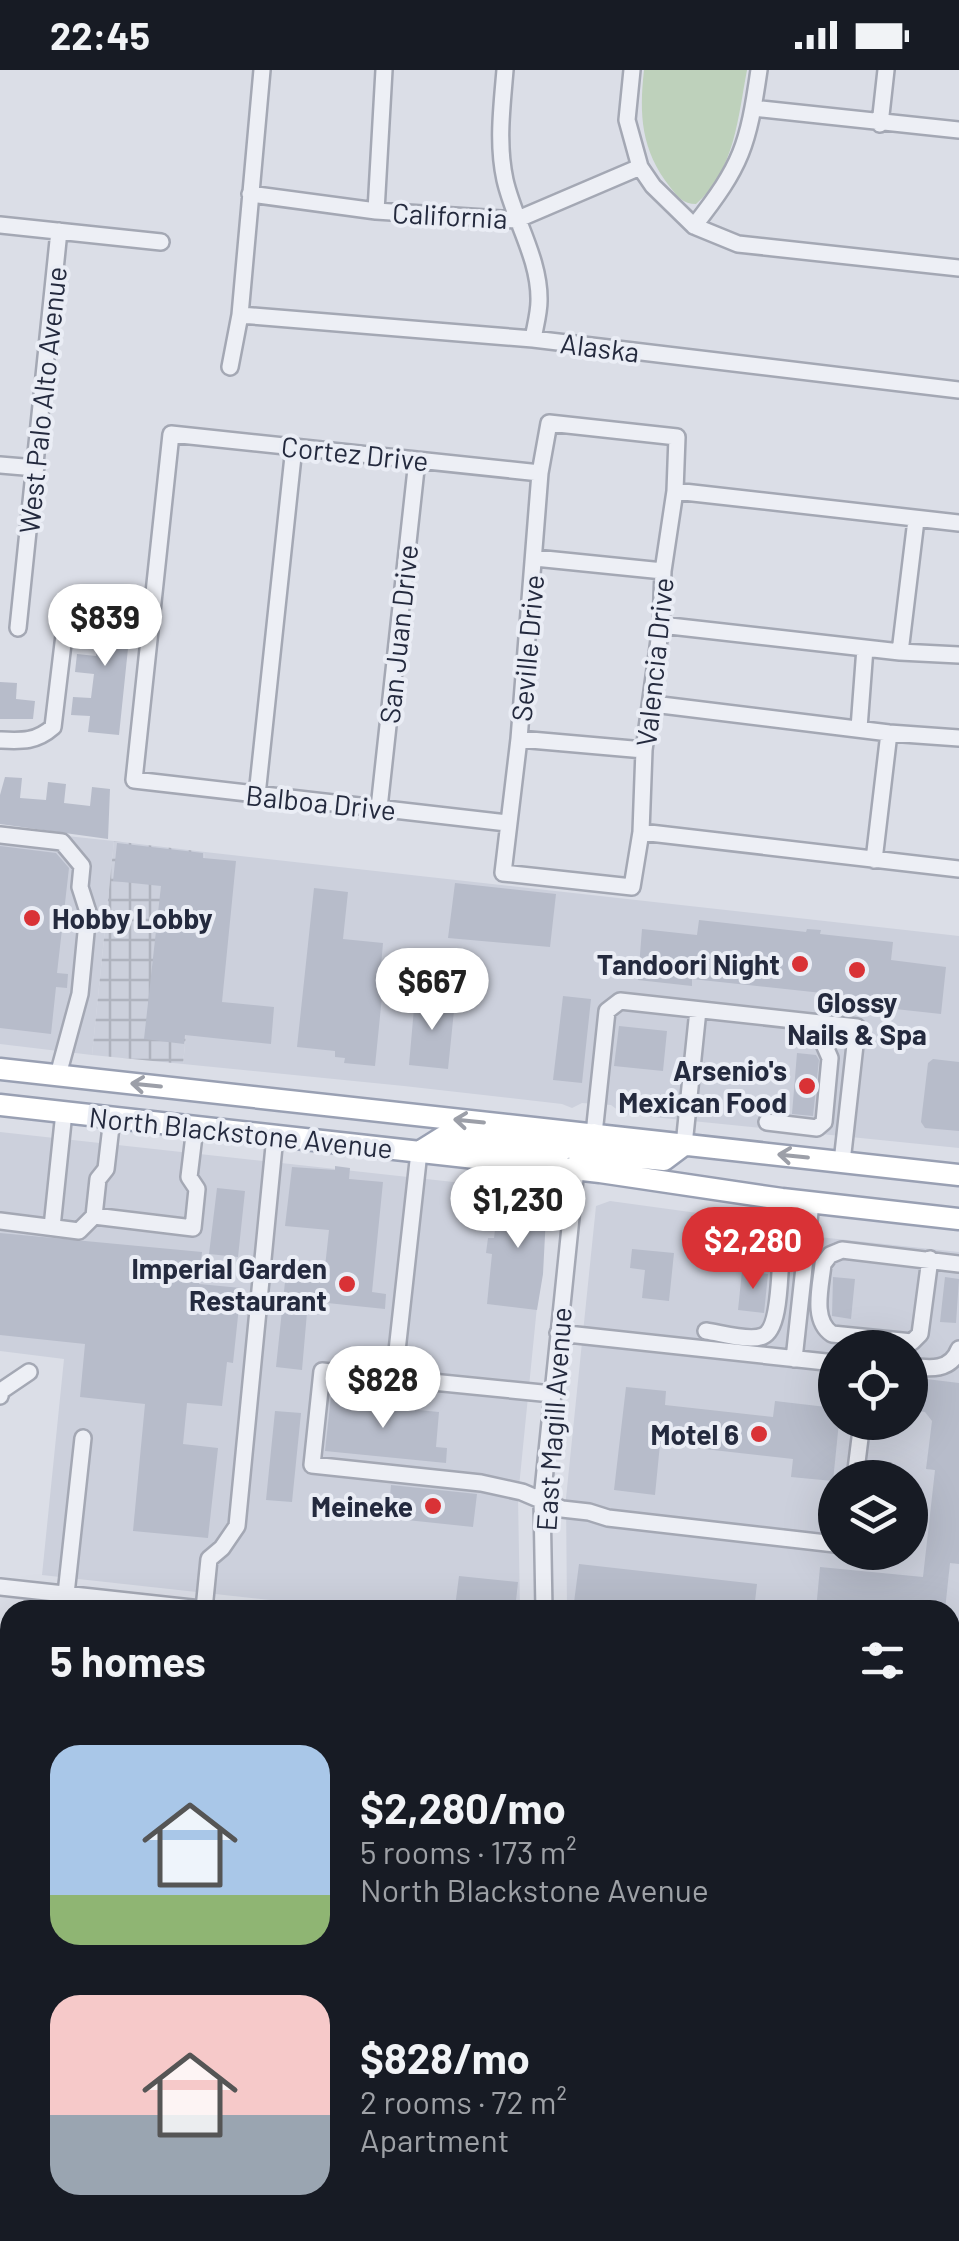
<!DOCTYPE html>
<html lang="en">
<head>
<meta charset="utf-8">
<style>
  body { margin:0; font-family:Barlow,sans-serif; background:#20242c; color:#f1f3f6; height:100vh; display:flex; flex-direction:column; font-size:38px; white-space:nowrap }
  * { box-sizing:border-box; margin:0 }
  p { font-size:32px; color:#9ea1a6 }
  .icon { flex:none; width:55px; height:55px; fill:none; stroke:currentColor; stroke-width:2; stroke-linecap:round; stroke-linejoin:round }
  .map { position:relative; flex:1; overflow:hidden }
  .details { position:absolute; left:0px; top:1530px; width:960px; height:642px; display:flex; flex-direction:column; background:#171b24; border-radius:30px 30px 0 0; box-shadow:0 10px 40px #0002 }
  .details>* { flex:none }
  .buttons { position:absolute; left:818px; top:1260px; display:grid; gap:20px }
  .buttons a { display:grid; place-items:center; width:110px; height:110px; border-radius:50%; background:#171b24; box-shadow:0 10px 40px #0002; font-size:50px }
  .price { position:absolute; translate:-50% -85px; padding:0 22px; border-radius:35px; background:#fff; color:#222; font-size:32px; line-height:65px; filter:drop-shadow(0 2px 5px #0008) }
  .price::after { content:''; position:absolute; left:50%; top:60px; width:30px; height:22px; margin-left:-15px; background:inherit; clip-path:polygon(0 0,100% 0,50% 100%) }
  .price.selected { background:#d93236; color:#fff }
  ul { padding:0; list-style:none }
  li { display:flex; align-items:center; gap:30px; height:250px; padding:0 50px }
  li span { display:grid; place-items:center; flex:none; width:280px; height:200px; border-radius:30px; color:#555 }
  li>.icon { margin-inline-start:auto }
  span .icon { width:120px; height:120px; fill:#fffc; stroke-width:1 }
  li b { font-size:42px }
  h2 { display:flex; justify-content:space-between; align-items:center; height:120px; padding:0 50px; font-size:42px }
  .status { display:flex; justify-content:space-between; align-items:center; height:70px; padding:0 50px; background:#171b24; direction:ltr }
  .status svg { height:28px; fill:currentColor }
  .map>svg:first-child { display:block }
  .built { fill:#ccd0dc; fill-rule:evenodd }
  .industrial { fill:url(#industrial-grid) }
  .green { fill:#bed1bb }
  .building { fill:#b7bcca }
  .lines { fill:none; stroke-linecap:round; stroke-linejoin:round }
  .minor-casing { stroke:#a4a8b4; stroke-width:20 }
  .major-casing { stroke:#99a0b3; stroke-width:25 }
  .highway-casing { stroke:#81899e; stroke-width:28 }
  .minor { stroke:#edeff5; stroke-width:15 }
  .major { stroke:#fff; stroke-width:20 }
  .highway { stroke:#fff; stroke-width:22 }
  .oneway { stroke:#9c9fa8 }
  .poi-dot { fill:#d93236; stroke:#eaedf5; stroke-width:4 }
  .labels { text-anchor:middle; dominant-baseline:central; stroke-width:8; stroke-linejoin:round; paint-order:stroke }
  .street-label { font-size:28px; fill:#242a3e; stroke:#eaedf5 }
  .poi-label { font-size:28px; font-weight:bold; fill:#242a3e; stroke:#eaedf5; text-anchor:end }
</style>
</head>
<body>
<div class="status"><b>22:45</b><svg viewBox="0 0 49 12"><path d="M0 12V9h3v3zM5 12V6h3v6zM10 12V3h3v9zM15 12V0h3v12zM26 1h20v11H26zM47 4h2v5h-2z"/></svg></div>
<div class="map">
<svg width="959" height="2171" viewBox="0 0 959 2171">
  <defs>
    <pattern id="industrial-grid" width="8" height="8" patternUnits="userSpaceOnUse" patternTransform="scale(2.5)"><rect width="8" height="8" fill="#ccd0dc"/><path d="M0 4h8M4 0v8" fill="none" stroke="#afb3be"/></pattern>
  </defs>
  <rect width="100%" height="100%" fill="#dbdee7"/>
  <path class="built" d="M0 759 114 771 92 985 0 974Z
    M205 782 959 866V1078L623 1044 611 1035 582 1033 572 1038 562 1034 404 1016 183 994Z
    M0 1062 536 1121 547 1136 518 1427 520 1540H361L42 1505 64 1289 0 1281Z
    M610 1131 734 1148 772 1162 959 1182V1603L950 1602V1540H567L566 1428 596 1136ZM835 1278H910V1352H835ZM835 1408H910V1482H835Z"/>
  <path class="industrial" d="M114 771 205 782 183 994 92 985Z"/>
  <path class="green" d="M644 0H747C738 47 735 100 696 134 683 134 678 127 670 117 641 80 639 45 644 0Z"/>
  <path class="building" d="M101 537 132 540 119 665 88 662 90 646 71 645 73 627 91 628 94 604 75 602 77 584 96 586 99 558 80 556 81 538 100 540Z
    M0 612 17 613 16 629 35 631 33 649H0Z
    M5 707 22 708 20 728 46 730 48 712 66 714 64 733 90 736 92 717 110 719 108 769 0 754V725Z
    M117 773 203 783V788L236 791 222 932 274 937 271 974 185 965 184 974 144 969 161 816 113 811Z
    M0 776 56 783 69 798 57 903 68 904 67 918 56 917 51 964 0 958Z
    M455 813 556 824 550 877 448 868Z
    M314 818 348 822 343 869 383 873 381 896 385 897 375 996 344 993 345 988 335 987V981L297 977Z
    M699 850 806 862 807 859 821 860 820 864 893 872 891 890 946 897 941 944 886 938 887 930 692 909V916L638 910 642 859 697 865Z
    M563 926 591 929 582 1013 553 1010Z
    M415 927 455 931 448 999 409 995Z
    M619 956 667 961 663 1001 614 996Z
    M797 983 816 985 819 990 813 1046 792 1044Z
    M933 989 959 992V1061L925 1058 921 1052 928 993Z
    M335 1096 350 1098 349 1109 383 1112 372 1222 386 1224 385 1239 308 1231 302 1300 276 1297 287 1193 325 1197 329 1160 285 1156 292 1097 335 1100Z
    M217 1118 245 1121 238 1187 209 1184Z
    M515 1119 547 1127 543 1204 537 1240 487 1234 492 1184 486 1183 488 1168H494L500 1122 515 1124Z
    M0 1163 202 1182 199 1214 241 1218 233 1293 227 1292 222 1336 187 1333 183 1374 218 1378 208 1468 133 1461 145 1334 80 1327 85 1274 0 1265Z
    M632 1179 674 1183 669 1231 642 1228 645 1200 630 1198Z
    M742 1201 768 1204 764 1243 738 1240Z
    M833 1207 855 1209 851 1249 832 1246Z
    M945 1207 959 1209 956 1253 940 1252Z
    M910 1307 959 1313V1494L950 1493 945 1540H816L820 1497 923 1507 935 1400 926 1399 932 1351 925 1342 910 1340Z
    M332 1317 345 1319 344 1333 439 1342 436 1377 447 1378 446 1393 325 1381Z
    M626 1317 666 1321 665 1335 773 1347 775 1331 835 1338V1352H839L833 1411 791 1407 793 1389 660 1374 655 1425 614 1420Z
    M275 1341 301 1343 292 1432 266 1430Z
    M391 1415 477 1424 473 1457 388 1448Z
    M579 1494 757 1514 754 1540H573Z
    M459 1506 518 1512 515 1540 455 1537Z"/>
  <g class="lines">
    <g class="minor-casing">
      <path id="minor" d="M505 0C502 37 497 73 505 110 514 150 540 189 539 231 539 243 535 257 533 269
        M632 0 627 50 640 97 653 116 694 156 738 174 959 198
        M753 38 959 60
        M880 54 886 0
        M250 124 376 141 516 150 640 97
        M376 141 384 0
        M0 155 161 172
        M694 156C742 95 748 76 759 0
        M240 245 533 269 959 320
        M230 297 240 245 262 0
        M549 353 677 367 675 421 663 501 661 555 644 680 641 762 632 817 503 803 519 669 540 403Z
        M0 395 36 398
        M675 421 959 453
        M535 488 663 501
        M661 555 900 582 959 585
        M18 558 59 161
        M900 582 916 450
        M653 634 889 663 959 668
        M859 658 865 578
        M519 669 644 680
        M0 670C22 671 36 672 53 657L67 540
        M257 725 294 377
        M379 738 417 390
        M507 753 134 710 171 364 540 403
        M641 762 959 799
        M0 765 62 772 82 796 80 817 88 842 80 924 58 1005
        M874 790 889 663
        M767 1052 817 1058 824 1052 830 988 823 972 825 954
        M594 1064 607 941 620 931 857 957 842 1092
        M684 1075 698 940
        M94 1146 193 1158 197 1119 189 1107 195 1057
        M0 1151 79 1161 94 1146 98 1109 106 1099 112 1048
        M52 1157 64 1042
        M930 1189 920 1264 912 1272 832 1264C811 1250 821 1216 823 1194L830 1185 842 1180 959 1194
        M706 1261C721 1263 749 1272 763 1266 780 1259 779 1207 781 1189
        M558 1263 835 1293
        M794 1289 811 1133
        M910 1296C930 1299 951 1301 959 1279
        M394 1308 419 1082
        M552 1324 322 1301 312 1395 481 1413 522 1422 562 1439 589 1442 608 1448 835 1474
        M0 1326 1 1321 29 1302
        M855 1408 862 1352
        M0 1517 210 1540
        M66 1524 83 1368
        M204 1539 209 1489 222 1478 237 1456 275 1066
        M544 1540 542 1430 576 1099
        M950 1622 959 1627
        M0 1757 10 1758
        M950 1766 959 1676
        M0 1997 10 1998"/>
    </g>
    <g class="major-casing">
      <path id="major" d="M0 999 959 1105
        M0 1035 600 1102 782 1129 959 1149
        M419 1082 443 1067 557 1080 582 1075 594 1064
        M576 1099 579 1091 601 1084 664 1090 684 1075
        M950 2096 959 2007"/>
    </g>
    <g class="highway-casing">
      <path id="highway" d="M950 2003 959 1989
        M0 2119 10 2120
        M456 2164 551 2171
        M941 2171 943 2162"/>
    </g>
    <use href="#minor" class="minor"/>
    <use href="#major" class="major"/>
    <use href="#highway" class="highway"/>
  </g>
  <defs><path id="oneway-shaft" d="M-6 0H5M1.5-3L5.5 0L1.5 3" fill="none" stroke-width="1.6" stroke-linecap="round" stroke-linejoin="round" transform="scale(2.5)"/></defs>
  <g class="oneway">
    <use href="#oneway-shaft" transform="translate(146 1015) rotate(-174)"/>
    <use href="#oneway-shaft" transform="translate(469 1051) rotate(-174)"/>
    <use href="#oneway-shaft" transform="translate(793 1086) rotate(-174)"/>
  </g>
  <g class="poi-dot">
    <circle cx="32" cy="848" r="10"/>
    <circle cx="800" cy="894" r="10"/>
    <circle cx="857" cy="900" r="10"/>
    <circle cx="807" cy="1016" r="10"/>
    <circle cx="347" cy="1214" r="10"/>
    <circle cx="759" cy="1364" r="10"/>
    <circle cx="433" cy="1436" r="10"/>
  </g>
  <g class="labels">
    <g class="street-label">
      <text transform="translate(450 145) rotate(3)">California</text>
      <text transform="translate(600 277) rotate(7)">Alaska</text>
      <text transform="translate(42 330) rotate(-84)">West Palo Alto Avenue</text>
      <text transform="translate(355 383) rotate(6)">Cortez Drive</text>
      <text transform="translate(398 564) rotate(-84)">San Juan Drive</text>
      <text transform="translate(527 578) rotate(-85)">Seville Drive</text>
      <text transform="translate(654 592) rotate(-84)">Valencia Drive</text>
      <text transform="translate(321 732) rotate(6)">Balboa Drive</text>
      <text transform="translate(241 1062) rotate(6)">North Blackstone Avenue</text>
      <text transform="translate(553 1349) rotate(-86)">East Magill Avenue</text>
    </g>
    <g class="poi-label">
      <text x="52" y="848" text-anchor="start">Hobby Lobby</text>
      <text x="780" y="894">Tandoori Night</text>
      <text x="857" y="932" text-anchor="middle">Glossy<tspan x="857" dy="32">Nails &amp; Spa</tspan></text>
      <text x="787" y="1000">Arsenio's<tspan x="787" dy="32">Mexican Food</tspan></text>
      <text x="327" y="1198">Imperial Garden<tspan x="327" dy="32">Restaurant</tspan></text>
      <text x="739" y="1364">Motel 6</text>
      <text x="413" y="1436">Meineke</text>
    </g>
  </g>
</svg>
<div class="buttons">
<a><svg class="icon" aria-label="locate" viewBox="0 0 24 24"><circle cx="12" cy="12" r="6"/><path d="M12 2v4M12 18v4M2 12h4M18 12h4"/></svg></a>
<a><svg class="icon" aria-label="layers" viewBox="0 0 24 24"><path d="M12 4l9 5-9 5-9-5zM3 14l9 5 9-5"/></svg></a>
</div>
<b class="price" style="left:105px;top:599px">$839</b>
<b class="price" style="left:432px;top:963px">$667</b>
<b class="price" style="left:518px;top:1181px">$1,230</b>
<b class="price selected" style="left:753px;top:1222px">$2,280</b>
<b class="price" style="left:383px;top:1361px">$828</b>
<section class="details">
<h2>5 homes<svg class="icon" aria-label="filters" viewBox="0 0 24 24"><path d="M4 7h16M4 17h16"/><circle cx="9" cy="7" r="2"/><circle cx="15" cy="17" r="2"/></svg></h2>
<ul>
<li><span style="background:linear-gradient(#a9c7e8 75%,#8fb573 0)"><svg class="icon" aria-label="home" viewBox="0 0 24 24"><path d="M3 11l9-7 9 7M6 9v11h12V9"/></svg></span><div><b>$2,280/mo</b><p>5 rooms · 173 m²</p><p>North Blackstone Avenue</p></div></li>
<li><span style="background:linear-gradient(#f6c9c9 60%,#9aa5b1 0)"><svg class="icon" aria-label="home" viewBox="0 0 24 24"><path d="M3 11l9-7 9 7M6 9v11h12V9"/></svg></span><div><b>$828/mo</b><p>2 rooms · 72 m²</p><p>Apartment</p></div></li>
</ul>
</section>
</div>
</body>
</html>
